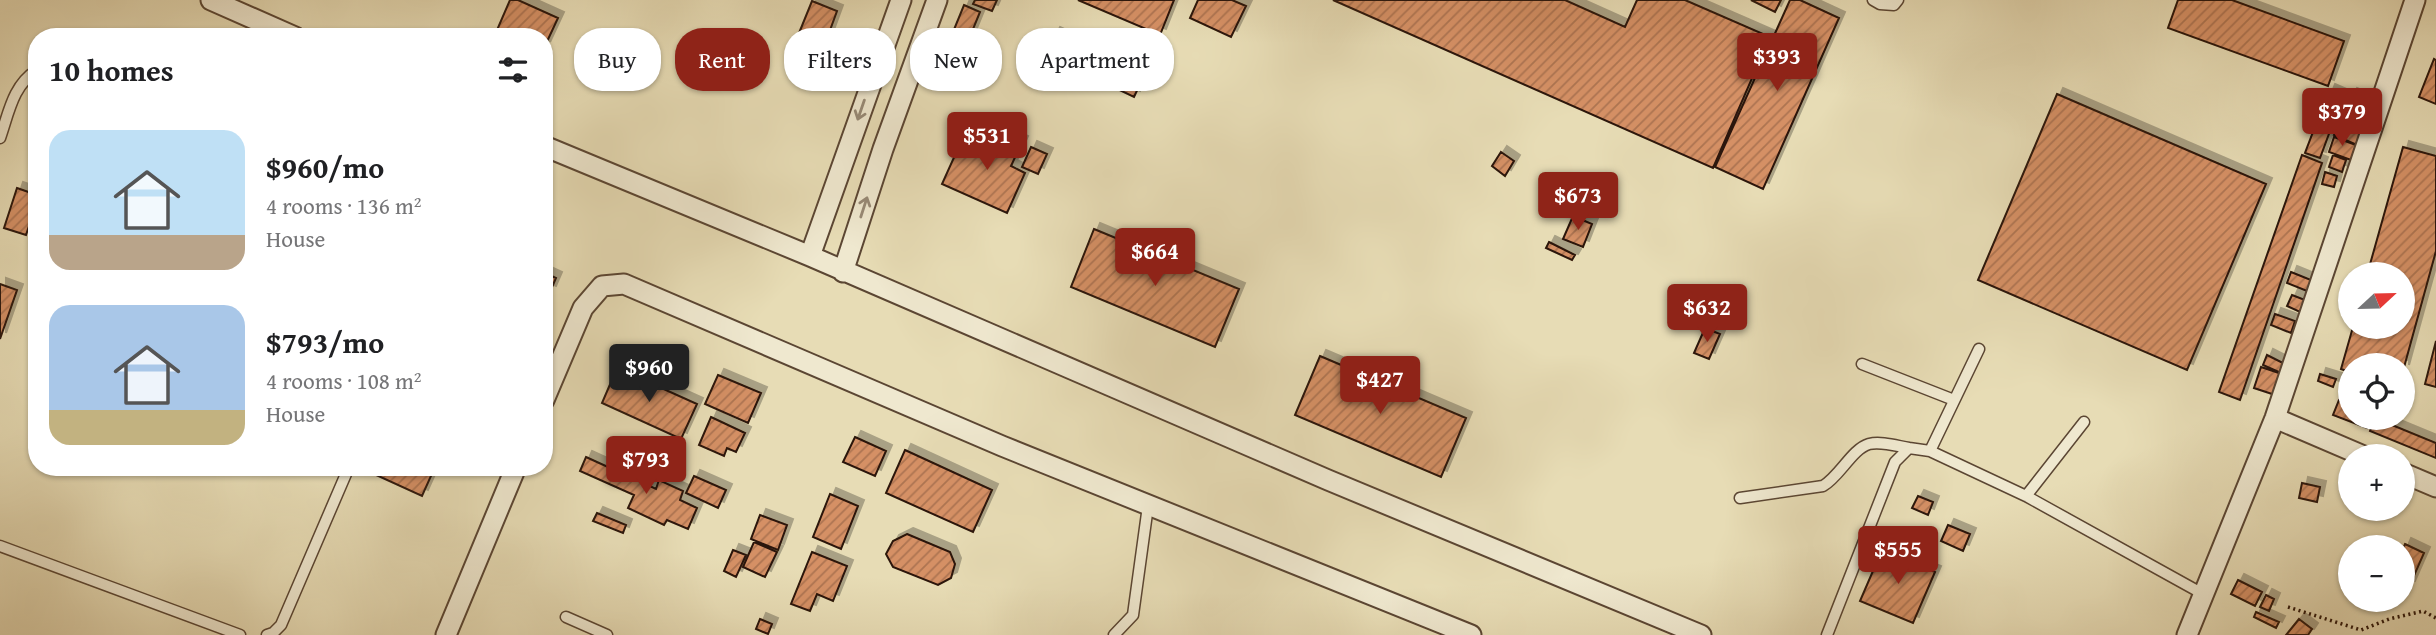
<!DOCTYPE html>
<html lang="en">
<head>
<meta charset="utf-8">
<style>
  body { margin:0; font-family:"Gentium Book Plus",serif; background:#f6f6f6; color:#202124; height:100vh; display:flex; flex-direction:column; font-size:26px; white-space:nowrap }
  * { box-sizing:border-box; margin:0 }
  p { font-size:23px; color:#757577 }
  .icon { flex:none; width:38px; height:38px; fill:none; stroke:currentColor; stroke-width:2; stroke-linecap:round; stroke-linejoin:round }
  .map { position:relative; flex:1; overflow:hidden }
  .sheet { position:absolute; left:28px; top:28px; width:525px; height:448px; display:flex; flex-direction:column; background:#fff; border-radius:28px; box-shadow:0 2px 5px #0004 }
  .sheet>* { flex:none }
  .hud { position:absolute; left:574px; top:28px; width:665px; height:63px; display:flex; gap:14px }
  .needle { width:46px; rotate:68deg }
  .controls { position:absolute; left:2338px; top:262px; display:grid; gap:14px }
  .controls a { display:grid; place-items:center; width:77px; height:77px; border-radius:50%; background:#fff; box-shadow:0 2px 5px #0004; font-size:35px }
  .price { position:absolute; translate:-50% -60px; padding:0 16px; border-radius:7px; background:#8f2418; color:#fff; font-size:23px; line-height:46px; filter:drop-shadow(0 2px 4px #0008) }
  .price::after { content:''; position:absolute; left:50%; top:42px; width:21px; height:16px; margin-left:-10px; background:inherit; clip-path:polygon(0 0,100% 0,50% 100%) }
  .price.active { background:#222; color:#fff }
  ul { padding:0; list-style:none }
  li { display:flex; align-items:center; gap:21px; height:175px; padding:0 21px }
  li span { display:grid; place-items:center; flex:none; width:196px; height:140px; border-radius:21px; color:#555 }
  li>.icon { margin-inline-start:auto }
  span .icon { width:84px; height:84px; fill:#fffc; stroke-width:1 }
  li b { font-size:30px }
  h2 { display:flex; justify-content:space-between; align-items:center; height:84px; padding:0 21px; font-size:30px }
  .chip { padding:0 24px; border-radius:28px; background:#fff; box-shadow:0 2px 5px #0004; font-size:24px; line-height:63px }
  .chip.active { background:#8f2418; color:#fff }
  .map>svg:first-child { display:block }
  .building { fill:url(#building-hatch); stroke:#2c1408; stroke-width:2; filter:url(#shadow) }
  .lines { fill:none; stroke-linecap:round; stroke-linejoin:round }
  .service-casing { stroke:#5b4633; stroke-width:13 }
  .minor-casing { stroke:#5b4633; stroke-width:23 }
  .path { stroke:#2c1408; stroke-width:3.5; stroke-dasharray:2 3.5; stroke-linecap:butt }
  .service { stroke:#efe8cf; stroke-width:10 }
  .minor { stroke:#efe8cf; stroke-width:19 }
  .oneway { stroke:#978975 }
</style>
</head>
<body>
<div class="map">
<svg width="2436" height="635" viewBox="0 0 2436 635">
  <defs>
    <pattern id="building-hatch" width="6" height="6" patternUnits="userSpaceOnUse" patternTransform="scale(1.75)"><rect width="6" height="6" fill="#d59065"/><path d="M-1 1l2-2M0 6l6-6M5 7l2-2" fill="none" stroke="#ad7451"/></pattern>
    <filter id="shadow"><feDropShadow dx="6" dy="-6" stdDeviation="0" flood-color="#0004"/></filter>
  </defs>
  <rect width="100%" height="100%" fill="#e7dcb5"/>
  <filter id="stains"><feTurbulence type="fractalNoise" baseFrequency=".00286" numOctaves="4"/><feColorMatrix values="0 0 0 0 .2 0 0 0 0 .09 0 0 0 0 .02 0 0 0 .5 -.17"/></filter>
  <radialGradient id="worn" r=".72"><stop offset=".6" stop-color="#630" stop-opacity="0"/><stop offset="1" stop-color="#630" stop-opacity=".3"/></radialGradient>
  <path class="building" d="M510 0H518L558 18 544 48V37H494Z
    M975 0H997L992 11 973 4Z
    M1078 0H1174L1160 35Z
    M1198 0H1232L1246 6 1231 37 1190 18Z
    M1333 0H1565L1625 27 1637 0H1685L1770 37 1713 168Z
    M1751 0H1781L1775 12Z
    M1790 0H1800L1839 18 1763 189 1715 167Z
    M2178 0H2232L2344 41 2328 86 2168 28Z
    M812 1 837 11 822 52 795 43Z
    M964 5 980 12 969 39 953 32Z
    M1054 33 1144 76 1134 97 1044 54Z
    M587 40 603 47 598 58 582 51Z
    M2434 59 2436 60V104L2419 97Z
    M2329 90 2343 96 2320 158 2305 153Z
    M2057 94 2266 184 2187 370 1978 280Z
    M2351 94 2369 102 2365 111 2347 103Z
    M2350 107 2364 113 2361 122 2347 116Z
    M2343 116 2365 126 2357 145 2334 135Z
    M995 130 1022 142 1011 166 1025 173 1007 213 942 184 960 144 984 155Z
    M2334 137 2356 145 2351 160 2329 152Z
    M1031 147 1047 154 1038 174 1022 167Z
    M2403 147 2436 156V251L2403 371V366H2350V372L2341 369 2353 327H2403V275H2367Z
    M1501 152 1514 161 1505 176 1492 166Z
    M2302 155 2322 163 2240 400 2219 392Z
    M2333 155 2346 160 2342 172 2329 167Z
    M2325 172 2337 176 2334 187 2322 184Z
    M17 188 37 195V202L26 235 4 228Z
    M1573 216 1592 224 1583 247 1563 239Z
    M1094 229 1239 289 1215 347 1071 287Z
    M1549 242 1575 255 1572 260 1546 248Z
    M2291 272 2311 280 2307 291 2287 283Z
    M545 273 556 278 550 292 544 289Z
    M0 284 17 290 0 339Z
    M2292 295 2305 300 2300 312 2287 306Z
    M2275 314 2295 321 2291 333 2271 325Z
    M1705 328 1720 334 1709 359 1694 353Z
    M2436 341V387L2425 384Z
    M2267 355 2285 364 2281 373 2263 365Z
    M1320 356 1466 418 1441 477 1295 415Z
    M2261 367 2282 374 2275 395 2254 388Z
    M617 368 697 404 681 439 602 403Z
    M2320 374 2336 379 2333 387 2318 381Z
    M718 375 761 393 748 423 705 404Z
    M2339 400 2350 404V418H2371L2367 428 2333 415Z
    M711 417 745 433 736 452 727 448 724 456 699 445Z
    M2375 418 2436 443V458L2370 431Z
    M855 437 886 451 875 476 843 462Z
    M905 450 992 490 973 532 886 493Z
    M626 454 650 464 647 472 623 462Z
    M586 457 656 489 659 480 683 491 680 500 697 508 688 529 667 520 664 525 628 508 634 495 580 471Z
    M364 467H435L422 496 363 469Z
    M694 476 726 490 718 508 686 493Z
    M2302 483 2320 487 2317 502 2299 498Z
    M830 494 858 506 841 549 813 537Z
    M1918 496 1933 502 1928 515 1912 508Z
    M597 513 626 525 623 533 593 521Z
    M760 515 787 525 778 550 751 539Z
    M1948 525 1970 534 1963 551 1941 541Z
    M907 534 950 552 955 564 951 578 938 585 893 567 886 554 893 541Z
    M754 542 777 552 765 577 743 567Z
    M2405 544 2424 553 2409 587 2403 584V549Z
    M733 550 746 555 736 577 724 571Z
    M1882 550 1935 572 1913 623 1860 601Z
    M812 552 847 566 833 601 817 594 810 611 791 604Z
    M2238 580 2262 592 2255 606 2231 594Z
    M2266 595 2274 599 2269 611 2260 607Z
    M2256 612 2279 622 2276 628 2254 617Z
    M760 619 772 624 768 634 756 629Z
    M2299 619 2312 629 2308 635H2286Z"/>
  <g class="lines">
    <g class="service-casing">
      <path id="service" d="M1873 0 1880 4 1894 5 1898 0
        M0 138C9 112 13 85 37 70
        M1862 364 1954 400
        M1930 451 1979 349
        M2026 496 2084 422
        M1740 498 1823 486C1840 476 1852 449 1869 444 1881 441 1897 446 1909 448
        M0 546 240 635
        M566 617 607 635
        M267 635 273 633 281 625 349 467
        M1114 635 1133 615 1148 506
        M1827 635 1895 462 1909 448 1930 451 2026 496 2203 594"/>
    </g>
    <g class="minor-casing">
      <path id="minor" d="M211 0 295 37
        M544 146 810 256 1328 480 1701 635
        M810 256 901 0
        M843 272 883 149 937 0
        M544 400 583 308 602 286 624 284 1002 446 1471 635
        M2275 418 2366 457
        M2403 473 2436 487
        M446 635 516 467
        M2187 635 2275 418 2415 0"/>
    </g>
    <path class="path" d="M2288 607 2361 630 2389 619 2423 611 2436 618"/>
    <use href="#service" class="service"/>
    <use href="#minor" class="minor"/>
  </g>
  <defs><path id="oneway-shaft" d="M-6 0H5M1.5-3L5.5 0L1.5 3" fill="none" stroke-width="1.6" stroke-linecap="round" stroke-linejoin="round" transform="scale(1.75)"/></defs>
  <g class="oneway">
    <use href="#oneway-shaft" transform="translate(861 110) rotate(109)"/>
    <use href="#oneway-shaft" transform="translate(864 207) rotate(-72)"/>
  </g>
  <rect width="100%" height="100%" filter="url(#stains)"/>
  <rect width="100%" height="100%" fill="url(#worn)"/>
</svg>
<div class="controls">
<a><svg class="needle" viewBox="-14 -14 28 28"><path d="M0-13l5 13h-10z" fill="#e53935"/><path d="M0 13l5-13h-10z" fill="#757577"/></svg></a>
<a><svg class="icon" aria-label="locate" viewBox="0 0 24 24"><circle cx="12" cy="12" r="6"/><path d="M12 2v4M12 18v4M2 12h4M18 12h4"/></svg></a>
<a>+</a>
<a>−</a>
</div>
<b class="price" style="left:1777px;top:93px">$393</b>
<b class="price" style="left:2342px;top:148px">$379</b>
<b class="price" style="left:987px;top:172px">$531</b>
<b class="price" style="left:1578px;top:232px">$673</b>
<b class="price" style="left:1155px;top:288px">$664</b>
<b class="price" style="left:1707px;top:344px">$632</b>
<b class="price active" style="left:649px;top:404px">$960</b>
<b class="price" style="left:1380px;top:416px">$427</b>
<b class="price" style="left:646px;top:496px">$793</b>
<b class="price" style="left:1898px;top:586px">$555</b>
<div class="hud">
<a class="chip">Buy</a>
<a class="chip active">Rent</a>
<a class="chip">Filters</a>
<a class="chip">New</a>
<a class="chip">Apartment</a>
</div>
<section class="sheet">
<h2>10 homes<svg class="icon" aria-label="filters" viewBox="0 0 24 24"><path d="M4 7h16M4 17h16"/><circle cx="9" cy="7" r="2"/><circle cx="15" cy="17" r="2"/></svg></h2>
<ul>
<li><span style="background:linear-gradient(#bfe0f5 75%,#b9a48a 0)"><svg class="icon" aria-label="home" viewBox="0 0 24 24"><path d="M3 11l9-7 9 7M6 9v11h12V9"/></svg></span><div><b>$960/mo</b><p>4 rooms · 136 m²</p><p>House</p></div></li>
<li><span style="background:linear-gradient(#a9c7e8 75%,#c2b280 0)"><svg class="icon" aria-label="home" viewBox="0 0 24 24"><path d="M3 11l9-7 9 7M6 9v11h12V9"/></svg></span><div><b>$793/mo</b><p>4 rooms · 108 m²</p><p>House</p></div></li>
</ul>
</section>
</div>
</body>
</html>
